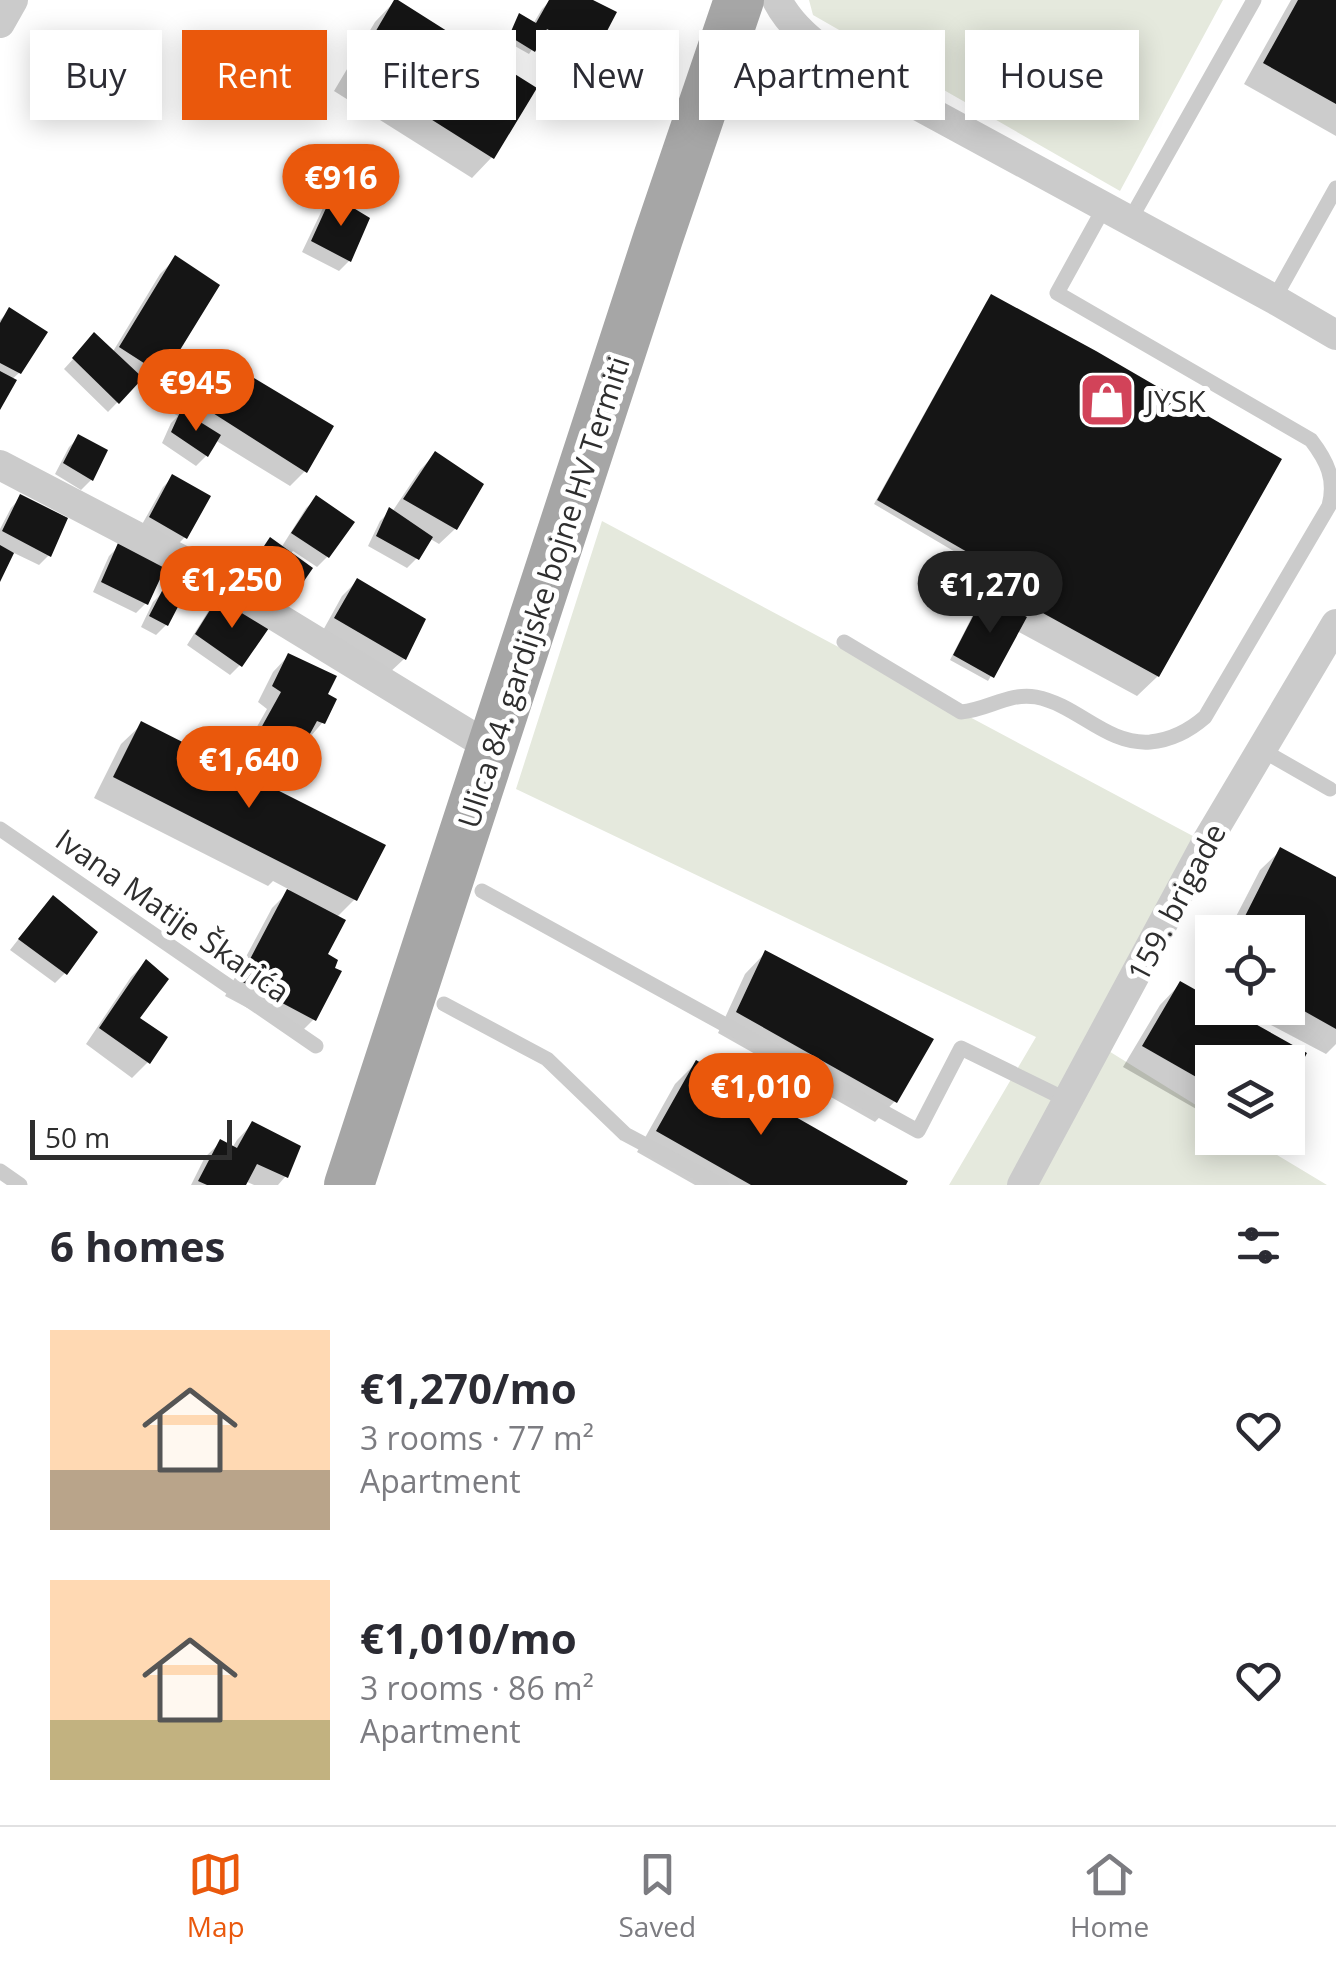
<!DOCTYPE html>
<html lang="en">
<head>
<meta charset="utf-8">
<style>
  body { margin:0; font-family:"Open Sans",sans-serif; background:#f2f2f3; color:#2b2b33; height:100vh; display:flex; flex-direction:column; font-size:38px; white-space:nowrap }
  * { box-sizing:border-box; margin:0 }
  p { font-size:32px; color:#7c7c81 }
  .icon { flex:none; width:55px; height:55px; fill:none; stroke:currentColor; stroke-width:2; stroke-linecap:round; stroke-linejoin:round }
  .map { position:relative; height:1185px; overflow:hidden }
  .side { display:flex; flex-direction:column; background:#fff; flex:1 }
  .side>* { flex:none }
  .banner { position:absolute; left:30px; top:30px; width:1278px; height:90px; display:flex; gap:20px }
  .controls { position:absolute; left:1195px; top:915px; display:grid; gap:20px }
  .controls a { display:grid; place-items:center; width:110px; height:110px; border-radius:0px; background:#fff; box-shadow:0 5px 25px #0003; font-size:50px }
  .scale { position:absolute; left:30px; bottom:25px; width:202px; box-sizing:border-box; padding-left:10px; border:5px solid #2e2e2e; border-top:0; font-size:28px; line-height:35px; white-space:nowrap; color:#2e2e2e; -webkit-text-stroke:8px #fff; paint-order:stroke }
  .price { position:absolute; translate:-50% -85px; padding:0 22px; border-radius:35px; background:#ea580c; color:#fff; font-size:32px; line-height:65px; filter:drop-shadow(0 2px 5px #0008) }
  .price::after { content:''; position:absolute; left:50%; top:60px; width:30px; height:22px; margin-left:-15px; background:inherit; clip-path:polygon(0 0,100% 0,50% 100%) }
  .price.on { background:#222; color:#fff }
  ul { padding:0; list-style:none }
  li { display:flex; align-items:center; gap:30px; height:250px; padding:0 50px }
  li span { display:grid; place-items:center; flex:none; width:280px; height:200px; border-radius:0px; color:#555 }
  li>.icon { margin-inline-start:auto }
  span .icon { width:120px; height:120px; fill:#fffc; stroke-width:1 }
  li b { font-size:42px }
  h2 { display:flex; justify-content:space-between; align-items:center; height:120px; padding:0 50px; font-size:42px }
  .chip { padding:0 35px; border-radius:0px; background:#fff; box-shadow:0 5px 25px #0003; font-size:35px; line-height:90px }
  .chip.on { background:#ea580c; color:#fff }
  .dock { display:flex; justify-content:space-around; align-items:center; height:140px; border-top:2px solid #e1e1e2; background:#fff; font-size:28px; color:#7c7c81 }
  .dock a { display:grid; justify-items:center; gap:5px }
  .dock .on { color:#ea580c }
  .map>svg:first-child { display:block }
  .green { fill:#e5e9dd }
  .shadow { fill:#0003 }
  .building { fill:#151515 }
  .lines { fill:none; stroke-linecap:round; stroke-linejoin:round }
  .service { stroke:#cbcbcb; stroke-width:15 }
  .minor { stroke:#cbcbcb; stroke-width:30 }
  .primary { stroke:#a6a6a6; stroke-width:50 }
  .labels { text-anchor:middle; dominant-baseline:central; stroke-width:10; stroke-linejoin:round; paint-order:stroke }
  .poi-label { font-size:30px; fill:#2e2e2e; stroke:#fff; text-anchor:start }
  .street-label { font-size:30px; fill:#2e2e2e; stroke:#fff }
</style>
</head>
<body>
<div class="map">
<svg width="1336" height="1185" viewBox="0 0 1336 1185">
  <rect width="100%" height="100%" fill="#fff"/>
  <path class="green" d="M809 0H1223L1120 191 813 15Z
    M602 521 1206 843 1099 1045 1212 1115V1138H1249L1327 1185H949L1036 1037 516 789Z"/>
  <path class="shadow" d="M551 0H588L593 52 583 62 539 39 529 54 506 41 520 17 533 24 542 9Z
    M1291 0H1336V136L1244 84Z
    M395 1 492 157 472 178 334 91 375 22Z
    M332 198 367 219 349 261 339 271 302 252 323 208Z
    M176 258 162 374 146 389 136 383 108 412 64 369 85 346 112 353 160 274Z
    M987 301 1158 676 1137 696 1017 631 988 681 950 660 976 609 962 601 979 566 874 504Z
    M9 311 19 373 11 380 0 405V320Z
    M209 354 305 471 290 486 215 440 206 456 196 466 162 443 171 423 178 416 169 411 194 370Z
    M79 437 91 480 81 490 55 474 69 447Z
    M435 454 481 485 455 529 439 544 429 538 417 558 407 568 368 546 380 521 390 511 392 512 420 470Z
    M173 477 185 537 175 547 140 528 163 487Z
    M21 497 49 555 39 565 12 552 0 576V529L11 508Z
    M316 499 327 557 317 567 293 551 290 554 289 598 279 608 246 586 253 580 246 573 261 550 271 540 281 548 306 508Z
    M119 546 146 603 136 613 93 592 109 556Z
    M357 581 423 620 404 659 388 674 321 634 342 596Z
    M163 592 166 625 156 635 141 627 153 602Z
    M221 597 240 665 230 675 187 645 211 607Z
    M288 656 325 695 323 722 277 775 242 753 267 709 258 702 273 672Z
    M142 724 355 899 336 918 325 955 331 969 314 1019 298 1035 225 996 272 908 290 890 273 881 268 886 94 798 121 744Z
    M1281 850 1336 880V1044L1326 1054 1239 1008H1288V932H1228L1260 870Z
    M43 908 65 973 55 983 10 950Z
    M765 953 895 1101 875 1122 718 1033 745 974Z
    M146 962 136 1019 164 1037 148 1062 132 1078 86 1044 131 977Z
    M1212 964V993L1201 987Z
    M1180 984 1212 1002V1008H1222L1304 1054 1288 1085V1062H1212V1118L1123 1067 1160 1005Z
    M696 1063 903 1185H695L637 1152 675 1084Z
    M252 1124 298 1147 285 1177 278 1185H254L245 1181 244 1185H191L205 1157 221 1142 232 1148 237 1140Z"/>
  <path class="building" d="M394 0H398L537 88 494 159 353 70Z
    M549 0H593L617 12 595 54 547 29 535 52 509 36 519 13 536 23Z
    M1298 0H1336V104L1263 63Z
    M332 195 370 218 351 262 311 241Z
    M175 255 220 285 164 376 119 347Z
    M991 294 1096 351 1282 459 1159 677 981 579 988 564 877 500Z
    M9 307 48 332 21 374 0 363V323Z
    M94 332 143 378 119 404 72 358Z
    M209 351 334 426 307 473 183 394Z
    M0 371 17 380 0 410Z
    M181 410 221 435 208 457 171 432Z
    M78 434 108 450 93 481 63 463Z
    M435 451 484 484 457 530 403 499Z
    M172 474 211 496 187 539 149 517Z
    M20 494 68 518 51 557 2 531Z
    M316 495 355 522 329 558 291 533Z
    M389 507 433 537 419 560 376 536Z
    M270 537 313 568 291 600 254 575 261 568 254 561Z
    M118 543 166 566 148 605 101 582Z
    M0 545 14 553 0 582Z
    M357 578 426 619 406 660 334 618Z
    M163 589 182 599 168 626 149 616Z
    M220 594 269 628 242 667 195 634Z
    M984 595 1027 617 994 678 953 655Z
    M288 653 337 676 328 694 337 699 325 724 317 721 295 761 256 737 281 692 272 686Z
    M141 721 386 845 357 901 113 777Z
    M1280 847 1336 877V1029L1288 1002V932H1237Z
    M287 889 346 920 328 954 338 960 335 968 342 971 316 1021 239 980Z
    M53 895 98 932 67 975 18 939Z
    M765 950 934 1039 897 1103 736 1012Z
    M146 959 169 979 140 1018 168 1037 150 1064 99 1028Z
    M1180 981 1212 999V1008H1227L1307 1053 1288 1090V1062H1212V1086L1142 1046Z
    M696 1060 908 1181 906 1185H751L656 1131Z
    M252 1121 301 1146 288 1178 257 1164 246 1185H207L198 1181 220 1139 237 1148Z"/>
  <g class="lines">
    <path class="service" d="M1130 220 1254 0
      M1274 299 1336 188
      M844 642 961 712C988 710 1009 692 1036 697 1078 705 1106 745 1150 742 1172 740 1189 731 1205 717L1329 506C1336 479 1327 461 1311 440L1057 293 1105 206
      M1262 750 1330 789
      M0 829 316 1046
      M482 891 918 1131 961 1048 1069 1101
      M444 1004 547 1059 625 1134 721 1185
      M0 1171 20 1185"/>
    <path class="minor" d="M777 0C791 27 814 44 838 62L1274 299 1336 335
      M0 23 13 0
      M749 73 796 60 838 62
      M0 465 195 567 493 749
      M1022 1185 1206 843 1336 624"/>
    <path class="primary" d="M349 1185 658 238 739 0"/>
  </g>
  <defs>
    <g id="shop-square" transform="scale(2.875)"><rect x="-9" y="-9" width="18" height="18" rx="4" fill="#d24359" stroke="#fff"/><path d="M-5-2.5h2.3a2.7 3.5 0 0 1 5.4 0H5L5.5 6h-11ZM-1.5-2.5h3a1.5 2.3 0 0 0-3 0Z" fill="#fff"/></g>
  </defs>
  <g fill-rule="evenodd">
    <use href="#shop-square" x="1107" y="400"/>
  </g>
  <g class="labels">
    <g class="poi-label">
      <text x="1146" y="400">JYSK</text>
    </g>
    <g class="street-label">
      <text transform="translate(543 592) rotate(-72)">Ulica 84. gardijske bojne HV Termiti</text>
      <text transform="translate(1176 902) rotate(-62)">159. brigade</text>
      <text transform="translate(173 915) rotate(35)">Ivana Matije Škarića</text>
    </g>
  </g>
</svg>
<div class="controls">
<a><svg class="icon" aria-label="locate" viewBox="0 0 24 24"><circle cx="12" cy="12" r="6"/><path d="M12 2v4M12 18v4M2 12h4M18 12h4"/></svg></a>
<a><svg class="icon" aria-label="layers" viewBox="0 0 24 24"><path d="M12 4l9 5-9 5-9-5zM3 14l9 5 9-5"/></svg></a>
</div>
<div class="scale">50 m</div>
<b class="price" style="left:341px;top:229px">€916</b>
<b class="price" style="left:196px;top:434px">€945</b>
<b class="price" style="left:232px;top:631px">€1,250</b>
<b class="price on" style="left:990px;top:636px">€1,270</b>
<b class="price" style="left:249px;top:811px">€1,640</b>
<b class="price" style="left:761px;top:1138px">€1,010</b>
<div class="banner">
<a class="chip">Buy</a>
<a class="chip on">Rent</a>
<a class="chip">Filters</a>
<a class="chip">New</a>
<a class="chip">Apartment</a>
<a class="chip">House</a>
</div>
</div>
<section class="side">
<h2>6 homes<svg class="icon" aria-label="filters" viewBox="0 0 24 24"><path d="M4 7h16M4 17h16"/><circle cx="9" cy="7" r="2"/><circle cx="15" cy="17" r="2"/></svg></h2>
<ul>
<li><span style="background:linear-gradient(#ffd9b3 70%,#b9a48a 0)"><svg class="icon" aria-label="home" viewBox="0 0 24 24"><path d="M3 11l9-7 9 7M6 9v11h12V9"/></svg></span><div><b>€1,270/mo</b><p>3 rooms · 77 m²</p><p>Apartment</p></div><svg class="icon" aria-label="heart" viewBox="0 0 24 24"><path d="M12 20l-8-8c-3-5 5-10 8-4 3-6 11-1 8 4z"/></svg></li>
<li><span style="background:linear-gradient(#ffd9b3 70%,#c2b280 0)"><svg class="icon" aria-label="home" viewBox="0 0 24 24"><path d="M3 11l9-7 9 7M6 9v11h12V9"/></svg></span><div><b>€1,010/mo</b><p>3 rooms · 86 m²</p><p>Apartment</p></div><svg class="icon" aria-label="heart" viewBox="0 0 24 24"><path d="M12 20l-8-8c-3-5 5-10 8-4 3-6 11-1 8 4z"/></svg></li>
</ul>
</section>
<nav class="dock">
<a class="on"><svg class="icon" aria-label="map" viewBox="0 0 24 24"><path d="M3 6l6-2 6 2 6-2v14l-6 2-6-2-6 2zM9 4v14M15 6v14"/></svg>Map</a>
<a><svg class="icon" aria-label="saved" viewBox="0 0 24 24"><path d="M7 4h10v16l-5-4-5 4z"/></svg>Saved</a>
<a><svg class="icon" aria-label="home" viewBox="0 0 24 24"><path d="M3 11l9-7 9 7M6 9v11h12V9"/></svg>Home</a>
</nav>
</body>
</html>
